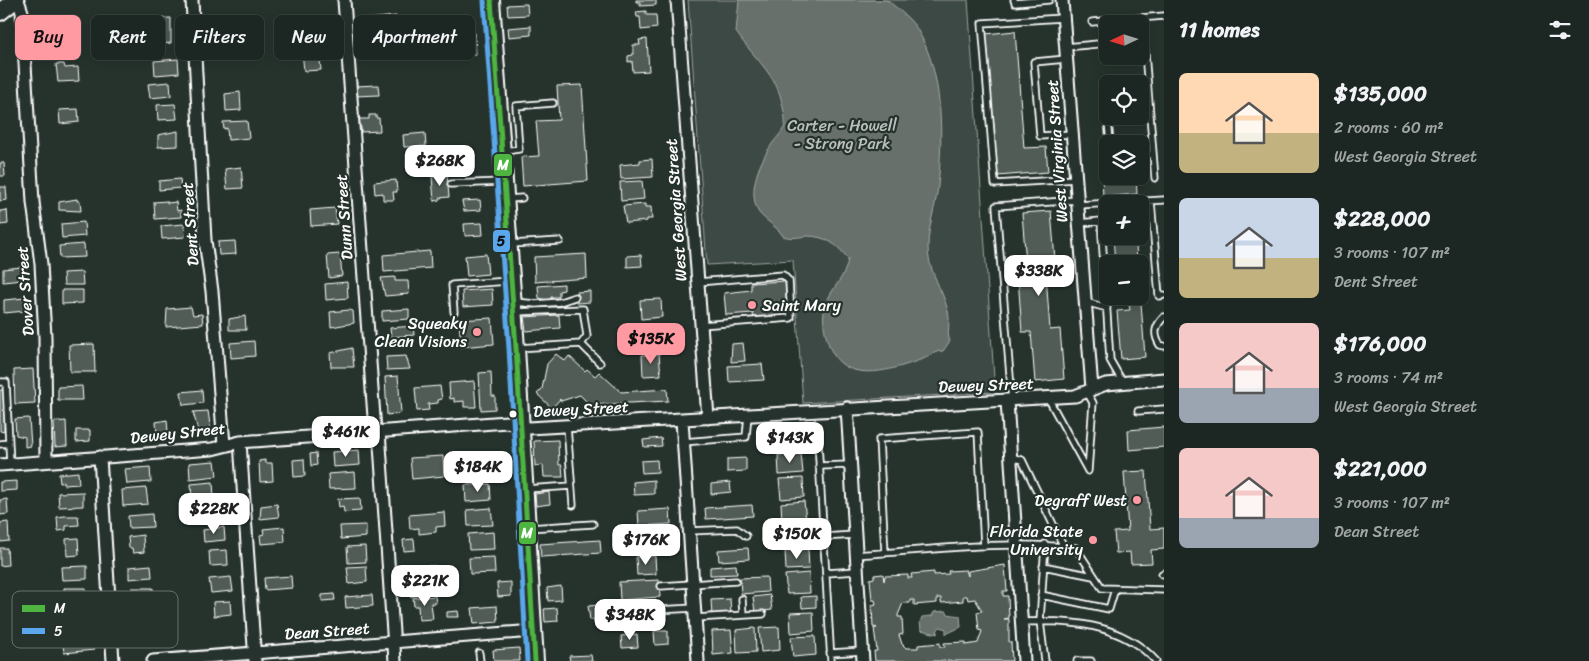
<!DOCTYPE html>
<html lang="en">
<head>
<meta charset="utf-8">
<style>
  body { margin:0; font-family:Sriracha,sans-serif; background:#252e2a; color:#f1f3f6; height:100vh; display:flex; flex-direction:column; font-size:19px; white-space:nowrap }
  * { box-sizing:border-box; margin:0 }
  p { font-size:16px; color:#a0a5a5 }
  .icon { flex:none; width:28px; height:28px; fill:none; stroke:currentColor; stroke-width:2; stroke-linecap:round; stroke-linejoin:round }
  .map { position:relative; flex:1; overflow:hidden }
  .drawer { display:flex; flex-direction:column; background:#1c2622; width:425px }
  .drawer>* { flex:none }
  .hud { position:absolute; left:15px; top:15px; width:475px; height:45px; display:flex; gap:10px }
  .needle { width:32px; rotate:266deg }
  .buttons { position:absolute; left:1099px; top:15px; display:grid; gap:10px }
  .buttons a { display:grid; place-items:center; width:50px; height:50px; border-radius:8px; background:#1c2622; box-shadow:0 2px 12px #0003,0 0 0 1px #3a4340; font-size:25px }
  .price { position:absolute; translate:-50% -42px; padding:0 11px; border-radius:10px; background:#fff; color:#222; font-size:16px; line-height:32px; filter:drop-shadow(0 1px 2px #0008) }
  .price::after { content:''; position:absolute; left:50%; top:30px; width:15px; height:11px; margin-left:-8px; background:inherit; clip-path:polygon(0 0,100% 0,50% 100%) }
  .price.current { background:#ff9aa2; color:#111 }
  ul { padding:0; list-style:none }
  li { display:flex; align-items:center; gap:15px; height:125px; padding:0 15px }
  li span { display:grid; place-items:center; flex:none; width:140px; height:100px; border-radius:8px; color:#555 }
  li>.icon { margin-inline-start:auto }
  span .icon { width:60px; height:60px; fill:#fffc; stroke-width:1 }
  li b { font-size:21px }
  h2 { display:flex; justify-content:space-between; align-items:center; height:60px; padding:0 15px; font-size:21px }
  .chip { padding:0 18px; border-radius:8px; background:#1c2622; box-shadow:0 2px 12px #0003,0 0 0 1px #3a4340; font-size:18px; line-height:45px }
  .chip.current { background:#ff9aa2; color:#111 }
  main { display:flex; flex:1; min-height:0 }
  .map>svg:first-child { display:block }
  .green { fill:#3e4944; stroke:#9ea4a2 }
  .water { fill:#67706c; stroke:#a4a9a7 }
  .building { fill:#515c57; stroke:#fff; fill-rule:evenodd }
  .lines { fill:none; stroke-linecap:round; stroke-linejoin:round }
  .lane-casing { stroke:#fff; stroke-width:9 }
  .street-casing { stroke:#fff; stroke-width:15 }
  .secondary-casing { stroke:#fff; stroke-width:20 }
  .lane { stroke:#26332d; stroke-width:5.5 }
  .street { stroke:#26332d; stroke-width:11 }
  .secondary { stroke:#26332d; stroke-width:16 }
  .bus-1-casing { stroke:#26332d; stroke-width:9 }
  .bus-2-casing { stroke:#26332d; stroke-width:9 }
  .bus-1 { stroke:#4db540; stroke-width:5 }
  .bus-2 { stroke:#5aa8eb; stroke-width:5 }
  .poi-dot { fill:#ff9aa2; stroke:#26332d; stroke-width:2 }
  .bus-dot { fill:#fff; stroke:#26332d; stroke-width:2 }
  .labels { text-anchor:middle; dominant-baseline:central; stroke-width:4.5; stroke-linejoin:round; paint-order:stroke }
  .park-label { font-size:16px; fill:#bbbfbe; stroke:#26332d }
  .street-label { font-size:16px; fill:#fff; stroke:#26332d }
  .poi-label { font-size:16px; fill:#fff; stroke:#26332d; text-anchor:end }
  .key { fill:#26332d; stroke:#67706c; stroke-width:1 }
  .key-label { font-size:14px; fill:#fff }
  .line-badge { stroke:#26332d; stroke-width:2 }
  .badge-label { font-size:14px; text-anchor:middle; font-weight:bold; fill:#fff }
  .pale-badge-label { font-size:14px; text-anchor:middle; font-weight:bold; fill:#111 }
</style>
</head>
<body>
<main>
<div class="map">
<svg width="1164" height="661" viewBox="0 0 1164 661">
  <rect width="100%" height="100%" fill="#26332d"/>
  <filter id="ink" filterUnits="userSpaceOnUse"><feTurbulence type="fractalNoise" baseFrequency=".02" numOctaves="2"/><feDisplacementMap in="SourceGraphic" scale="10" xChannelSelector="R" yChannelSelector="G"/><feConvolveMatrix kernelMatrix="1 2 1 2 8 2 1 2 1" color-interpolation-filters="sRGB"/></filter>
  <g filter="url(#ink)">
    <path class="green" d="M688 0H968L995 392 803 403 793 260 707 265Z"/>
    <path class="water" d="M739 0H887C898 9 910 18 917 29 944 74 943 136 938 186 936 206 928 226 928 246 927 270 943 289 948 311 951 322 946 333 950 341L943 351C934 351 931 356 923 359 895 369 849 385 832 352 826 340 822 324 824 311 827 291 846 279 848 259 838 245 826 236 807 236 798 237 792 239 783 236 775 224 760 218 757 209 748 188 760 162 772 144 776 138 783 132 785 125 786 117 782 103 780 95 772 71 750 53 736 32Z
      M946 611 948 614 960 616 961 627 946 634V629L940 627 938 629 937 634 921 630 920 622 922 617 932 616 934 612Z"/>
    <path class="building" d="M636 0H656V5L640 6V2H636Z
      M527 4 528 15 508 16 507 5Z
      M646 11V15H656L657 28 641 30 640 17H637L636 12Z
      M73 16 74 30 51 32 50 18Z
      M396 16 397 30 364 32 363 23 367 22V19Z
      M171 18V43L160 44 159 34 147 35 146 19Z
      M531 26V35L509 37 508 28Z
      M1015 31 1024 148 1046 147 1048 172 997 176 986 34Z
      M475 33 476 54 458 56 456 35Z
      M647 39 649 71 633 72 632 61 628 62V56L633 55V45H640L639 40Z
      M70 40 71 55 55 57 53 42Z
      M319 50 321 70 304 71 302 51Z
      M178 59 179 73 155 75 154 61Z
      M56 64H64L65 68 78 67 79 81 58 82Z
      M170 82 171 96 150 98 148 84Z
      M378 85 379 95 355 96V86Z
      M582 85 588 181 523 186 521 157 539 156 536 121 559 120 557 86Z
      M240 92 241 110 226 111 225 94Z
      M175 104 177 119 158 120 157 105Z
      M78 109 79 122 60 124 59 110Z
      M369 115H376V118H379L380 131 361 132V127H359L358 119H369Z
      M247 121 249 138 228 140 227 128 224 129 223 122Z
      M178 131V146L158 147V135Z
      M425 133 426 146 404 147 403 135Z
      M652 159 653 177 621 179 620 165 640 163V160Z
      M0 163H4L5 176H0Z
      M241 167 243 188 227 189 225 169Z
      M447 175 449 197 439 198V200L434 201 432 177Z
      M1102 176H1136L1137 194 1103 197Z
      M180 179 181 188 159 190V181Z
      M396 180 397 192H393L394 200H383V193L375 194 374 182Z
      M642 181 644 199 621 201 620 182Z
      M0 187H6L7 200 0 201Z
      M77 199V201H80L81 211 59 210V202Z
      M480 200 481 210 464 211 462 201Z
      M167 201V203L176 202 177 211 181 210V217L155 219 154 202Z
      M645 204V207H651L652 219H647V221L626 223 623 206Z
      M335 208 337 224 311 226 310 210Z
      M7 210 8 224 0 225V211Z
      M1051 211 1055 260 1045 261 1050 330 1060 329 1064 379 1035 382 1031 332H1022L1017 264 1026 263 1022 213Z
      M84 222 85 236 62 238 61 224Z
      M482 223 483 235 465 236 464 224Z
      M184 224 185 237 162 239 161 226Z
      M1113 236H1135L1116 238V243L1136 242 1137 264H1115Z
      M235 241 236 254 219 255 218 242Z
      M84 244 85 257 60 258 59 246Z
      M430 251 431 268 384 272 383 255Z
      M340 254 342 276 329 278 327 255Z
      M486 254 488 274 467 276 465 256Z
      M586 254 587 278 535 282 534 257Z
      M641 255 642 266 627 267V256Z
      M21 267 22 280 3 282V269Z
      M82 272 83 285H64L63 273Z
      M395 277V281H408L409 294 385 296 381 278Z
      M785 281 788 317 754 320 753 313 726 315 724 293 751 290V283Z
      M347 282 348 298 326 300 325 284Z
      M564 284V290L559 291V297H551V301L539 298 538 286Z
      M492 289 493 305 463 307 462 291Z
      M62 290H83V303L62 304Z
      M590 291V302L577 303V292Z
      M25 298V311L4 313V300Z
      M661 299 662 317 641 319 640 300Z
      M1141 303 1145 357 1121 359 1117 311 1130 310 1129 304Z
      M191 307 193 315 202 314 203 324 166 327 167 309Z
      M409 309V319L382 321V311Z
      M349 310 353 311 354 323 331 327 330 312Z
      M559 315 560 328 526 331 524 317Z
      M245 316 246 330H229V319Z
      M492 318 494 344 461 347 459 320Z
      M413 326 414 335 391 337 390 328Z
      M669 326 670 339 650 340 649 327Z
      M254 341 255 356 231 358 230 343Z
      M743 343 745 361 731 362 732 344Z
      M94 344 95 372H70L69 345Z
      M352 348 354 367H331L330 353Z
      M556 354 565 361 569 356 585 371 587 369 595 376 599 372 621 392 667 389 668 401 590 405 580 395 561 401 560 399 552 408 537 394 542 389 547 364Z
      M659 354 661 375 643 376 642 355Z
      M406 356 410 369 387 370 386 357Z
      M762 364 764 380 729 382 728 366Z
      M33 369 35 403 15 404 14 370Z
      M491 372 492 396H495V409L481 410 479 373Z
      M398 376 401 413 387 415 385 377Z
      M474 381 476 407H464V401L454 402V398L450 399 449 383Z
      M82 386 83 400H58V387Z
      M440 386 442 399 438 400V403L428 404 429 410 417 411 415 388Z
      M0 390H5L4 432 0 431Z
      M202 390 203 403 183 405 181 392Z
      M208 411 211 432 199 434 193 412Z
      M29 418 31 446 25 447V437L16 435 15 419Z
      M167 420 168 432 157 434 156 422Z
      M66 421 67 446 55 447 54 422Z
      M1164 427V447L1129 450 1128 430Z
      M76 430H90V441L76 442Z
      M799 430 800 450 777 451 776 432Z
      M661 438 662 446 644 447 643 440Z
      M558 440 559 465H562L563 477H544L543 465 535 466 534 441Z
      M359 450 360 465 333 467 332 452Z
      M316 453 317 465 311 466 310 454Z
      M801 454 803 473 779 475 778 455Z
      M443 456 444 476 412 479 410 458Z
      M746 458V471L727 472V459Z
      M304 459 305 476 294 477 293 460Z
      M265 460 266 463H272L273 481 260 482 259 461Z
      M657 460 658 472 642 473 641 461Z
      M215 461 217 476 190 479 189 463Z
      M150 467 151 482 127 484 125 469Z
      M1146 471 1150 529 1164 528V549L1151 550 1152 563 1131 564 1130 552 1116 553 1114 532 1128 531 1124 472Z
      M78 472 79 484 64 485V482L60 483 59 474Z
      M355 472 356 488 329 489 328 474Z
      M803 478 804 497 781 499 779 479Z
      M654 480V494L634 495 633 482Z
      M17 481V490L0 491V482Z
      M213 482 214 498 192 500 191 484Z
      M730 482 731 492 711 494V484Z
      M490 484 491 500 466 502 465 485Z
      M146 488 148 504 123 506 122 490Z
      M83 492V506L59 507 58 493Z
      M549 492 550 504 536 506 535 494Z
      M360 498 361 511 344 512 343 506 339 507 338 499Z
      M7 499 8 514 0 515V500Z
      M804 501 806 521 782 522 781 503Z
      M222 503 224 520 205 522 203 504Z
      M277 504 279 517 260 519 261 506Z
      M752 505 753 516 706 519 705 508Z
      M491 508 493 525 468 526 467 510Z
      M670 509 671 524 639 526 638 511Z
      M444 512 445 526 436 527V532L419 534V528L410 529 409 515Z
      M152 514 153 527 129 528 128 516Z
      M65 516H78L79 525 66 526V530L58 531 57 517Z
      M8 522 9 541 0 542V523Z
      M366 525V537L341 539 340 526Z
      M806 526 807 545 784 547 783 527Z
      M224 527 225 540 204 542 203 530Z
      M284 527 285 542 261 544 260 535 264 534 263 529Z
      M493 532 494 549 469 550 468 534Z
      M666 533 667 546 645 548 644 537Z
      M143 535 144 552 133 553 132 548H129L128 537Z
      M78 538 79 555 67 556 66 539Z
      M414 539 415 550 404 551 403 540Z
      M600 540 601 553 541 557 540 544Z
      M365 546 366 562 348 563 347 547Z
      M0 548H7L8 565 0 566Z
      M748 548 749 559 719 561 718 550Z
      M808 549 809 569 786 570 785 551Z
      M227 550 228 565 210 566 209 551Z
      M655 556 656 574 637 575 636 557Z
      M494 557 495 573 470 574 469 558Z
      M151 565 152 577 129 579V567Z
      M736 565 737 574 710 575V567Z
      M1005 565 1007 591H1003V596H1008L1009 618 1004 619H1009V642H1011L1012 661H875L874 651H877L874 628H877L873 627 872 605 876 604 875 600H872L870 579 874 578V575L883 574 884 581 885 576 908 575V578H912L911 574 934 572V575L949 574 948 571 966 570 968 576V571ZM963 596H967L968 600 975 599 981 609 982 611 977 612 979 630 982 631 978 643 966 645V642L944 643 945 647H940V643L918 645V648H906L902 644 899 635 903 634 902 617H898V615L903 603H910V600H914V605L937 603V598H941V603L963 601Z
      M87 566V579L62 580 61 567Z
      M366 566 367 582 349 584 347 567Z
      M412 566H436V579L413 580Z
      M809 573 810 593 787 594 785 575Z
      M291 576 292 588 265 590 264 578Z
      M231 577 233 591 211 593 209 579Z
      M767 577 768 592 741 594 740 578Z
      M659 580 660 597 620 600 619 582Z
      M511 582V596L498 597 497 583Z
      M561 586 562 600 548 601 547 588Z
      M418 587 420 595 410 597 408 588Z
      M64 588H86V599L64 600Z
      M132 588H153V600H132Z
      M334 594 335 600 322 601V595Z
      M372 595 373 606 346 608 345 597Z
      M770 595 772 610 755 612 753 597Z
      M435 596 436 603H431L433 619 419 620 418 606H414L413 598Z
      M816 596V607L802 608 801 597Z
      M730 599 731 615 712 616 711 600Z
      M230 601 231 614 214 616 213 602Z
      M654 604 655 622 633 624 632 605Z
      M601 605 602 619 590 620 588 606Z
      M497 606 498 622 474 624 472 608Z
      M557 608 558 621 545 622 544 609Z
      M458 611 459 617H447V612Z
      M813 612 814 631 791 633 790 613Z
      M779 627 780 650 761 652 759 628Z
      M755 628 756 652 737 653 736 630Z
      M731 630 733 653 713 655 712 631Z
      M654 631H668V644L655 645Z
      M93 634 94 650 64 653 62 636Z
      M637 634 638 647 622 648 621 636Z
      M815 636 816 655 793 657 791 637Z
      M519 648 520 661H494L493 650Z
      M591 655 592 661H570L569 656Z"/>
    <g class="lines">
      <g class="lane-casing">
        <path id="lane" d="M1014 0 1015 3 1049 0
          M1063 18 982 23 995 184 1076 179
          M1092 22 1164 16
          M1140 41 1144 40 1155 178
          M1066 47 1108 43
          M1066 59 1034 62 1040 136 1072 134
          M1110 144 1108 119 1150 116
          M504 151 519 149 516 106 553 103
          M1140 155 1153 154
          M451 184 502 182
          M507 199 522 198
          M1151 201 1159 296 1164 295
          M1078 205 1164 200
          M1079 223 1101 221 1110 360 1123 383
          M511 244 560 241
          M698 282 783 275 789 281 791 318 701 325
          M515 302 536 304 560 302 575 297
          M1085 302 1107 308
          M454 312 452 285 509 281
          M516 312 583 309 587 336 581 344 518 348
          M1164 317C1155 326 1153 334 1160 345L1164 346
          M581 344 600 363
          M0 382H6L10 464
          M1087 392 1093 403 1088 471
          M1048 398 1088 471
          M1012 400 996 206 1077 200
          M1138 411 1164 409
          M567 426 573 505
          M817 426 831 661
          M683 442 746 437 748 415
          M0 444 9 443
          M1010 457 1022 460 1064 547
          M819 466 850 465
          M526 489 571 486
          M528 528 593 524
          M689 531 737 529 746 536
          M823 537 855 535
          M1045 544 1040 621 1045 661
          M885 553 879 439 978 432 984 546
          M856 555C929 550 1003 540 1076 548L1102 588 1164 590
          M1043 566 1093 576
          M826 573 857 571
          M1162 574 1164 573
          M661 586 736 581
          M1041 595 1109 609 1115 589
          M742 599 743 615
          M658 610 694 608
          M695 618 763 614
          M1022 622C1070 620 1121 623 1156 661
          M479 653 480 661
          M830 653 863 651
          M1077 661H1091"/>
      </g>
      <g class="street-casing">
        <path id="street" d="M18 0 22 12 33 202 41 264 45 337 46 461
          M192 0 205 240 212 291 224 445
          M344 0 375 431
          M677 0 708 418
          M1062 0 1092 389
          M1007 401 1024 661
          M847 408 863 661
          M682 420 698 661
          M379 431 395 661
          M240 442 255 661
          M100 457 113 661
          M0 465 212 449 240 442 507 422 529 428 1075 396 1106 384 1164 379
          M153 661 533 631"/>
      </g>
      <g class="secondary-casing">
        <path id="secondary" d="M491 0 516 348 535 661
          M0 12 15 0"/>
      </g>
      <use href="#lane" class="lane"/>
      <use href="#street" class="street"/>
      <use href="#secondary" class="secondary"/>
      <g class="bus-1-casing">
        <path id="bus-1" d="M491 0 516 348 535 661"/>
      </g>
      <g class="bus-2-casing">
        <path id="bus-2" d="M484 1 509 348 527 661"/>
      </g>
      <use href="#bus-1" class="bus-1"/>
      <use href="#bus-2" class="bus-2"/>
    </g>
  </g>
  <g class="poi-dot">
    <circle cx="752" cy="305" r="5"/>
    <circle cx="477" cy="332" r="5"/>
    <circle cx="1137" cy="500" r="5"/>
    <circle cx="1093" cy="540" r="5"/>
  </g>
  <circle class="bus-dot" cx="513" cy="414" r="4.5"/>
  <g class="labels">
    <g class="park-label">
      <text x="842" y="125">Carter - Howell<tspan x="842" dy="18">- Strong Park</tspan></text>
    </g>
    <g class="street-label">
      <text transform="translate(1057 151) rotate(-94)">West Virginia Street</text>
      <text transform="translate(676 210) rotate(-94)">West Georgia Street</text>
      <text transform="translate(344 217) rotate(-94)">Dunn Street</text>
      <text transform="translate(190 224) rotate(-94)">Dent Street</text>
      <text transform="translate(25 291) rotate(-94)">Dover Street</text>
      <text transform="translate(986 385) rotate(-2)">Dewey Street</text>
      <text transform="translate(581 409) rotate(-3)">Dewey Street</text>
      <text transform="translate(178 433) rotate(-6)">Dewey Street</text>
      <text transform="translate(327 631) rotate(-4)">Dean Street</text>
    </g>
    <g class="poi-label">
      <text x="762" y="305" text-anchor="start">Saint Mary</text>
      <text x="467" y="323">Squeaky<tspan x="467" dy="18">Clean Visions</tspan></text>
      <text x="1127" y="500">Degraff West</text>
      <text x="1083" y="531">Florida State<tspan x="1083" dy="18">University</tspan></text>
    </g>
  </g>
  <rect x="12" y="591" width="166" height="57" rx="8" class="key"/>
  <rect x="22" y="605" width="23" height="7" fill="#4db540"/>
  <rect x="22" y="628" width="23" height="6" fill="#5aa8eb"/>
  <g class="key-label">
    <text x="54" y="613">M</text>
    <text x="54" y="636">5</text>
  </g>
  <g class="line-badge">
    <rect x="493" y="153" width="20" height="24" rx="5" fill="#4db540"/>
    <rect x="492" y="229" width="19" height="24" rx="5" fill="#5aa8eb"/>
    <rect x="518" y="521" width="19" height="24" rx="5" fill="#4db540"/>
  </g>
  <g class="badge-label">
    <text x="503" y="170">M</text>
    <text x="527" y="538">M</text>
  </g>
  <g class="pale-badge-label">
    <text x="501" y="246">5</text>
  </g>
</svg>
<div class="buttons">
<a><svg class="needle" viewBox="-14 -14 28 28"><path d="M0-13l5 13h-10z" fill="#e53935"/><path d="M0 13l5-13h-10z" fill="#a0a5a5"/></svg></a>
<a><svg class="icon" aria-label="locate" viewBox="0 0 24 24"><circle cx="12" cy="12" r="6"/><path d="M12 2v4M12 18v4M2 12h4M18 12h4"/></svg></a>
<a><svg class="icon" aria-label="layers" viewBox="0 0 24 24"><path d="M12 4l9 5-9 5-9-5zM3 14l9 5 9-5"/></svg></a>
<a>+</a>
<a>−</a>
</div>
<b class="price" style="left:440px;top:187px">$268K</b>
<b class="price" style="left:1039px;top:297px">$338K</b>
<b class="price current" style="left:651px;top:365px">$135K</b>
<b class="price" style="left:346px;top:458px">$461K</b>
<b class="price" style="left:790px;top:464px">$143K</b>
<b class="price" style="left:478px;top:493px">$184K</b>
<b class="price" style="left:214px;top:535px">$228K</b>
<b class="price" style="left:797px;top:560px">$150K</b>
<b class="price" style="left:646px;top:566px">$176K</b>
<b class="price" style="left:425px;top:607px">$221K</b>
<b class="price" style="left:630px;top:641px">$348K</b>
<div class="hud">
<a class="chip current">Buy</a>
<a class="chip">Rent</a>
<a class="chip">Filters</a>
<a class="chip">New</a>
<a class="chip">Apartment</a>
</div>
</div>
<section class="drawer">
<h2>11 homes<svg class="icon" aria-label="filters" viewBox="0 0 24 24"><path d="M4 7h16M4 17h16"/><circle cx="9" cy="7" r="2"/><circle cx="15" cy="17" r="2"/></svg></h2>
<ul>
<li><span style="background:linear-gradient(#ffd9b3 60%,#c2b280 0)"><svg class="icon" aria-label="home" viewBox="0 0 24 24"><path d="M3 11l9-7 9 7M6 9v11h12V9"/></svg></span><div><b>$135,000</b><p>2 rooms · 60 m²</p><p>West Georgia Street</p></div></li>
<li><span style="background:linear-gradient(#c9d6e8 60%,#c2b280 0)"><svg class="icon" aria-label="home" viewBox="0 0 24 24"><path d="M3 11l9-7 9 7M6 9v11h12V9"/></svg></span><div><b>$228,000</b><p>3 rooms · 107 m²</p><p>Dent Street</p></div></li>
<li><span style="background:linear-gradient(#f6c9c9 65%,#9aa5b1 0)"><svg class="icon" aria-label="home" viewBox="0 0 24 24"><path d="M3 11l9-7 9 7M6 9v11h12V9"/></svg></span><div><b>$176,000</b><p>3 rooms · 74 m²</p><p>West Georgia Street</p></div></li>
<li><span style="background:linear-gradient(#f6c9c9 70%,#9aa5b1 0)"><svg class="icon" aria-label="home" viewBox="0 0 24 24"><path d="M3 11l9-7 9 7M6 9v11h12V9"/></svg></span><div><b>$221,000</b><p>3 rooms · 107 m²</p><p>Dean Street</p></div></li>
</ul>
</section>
</main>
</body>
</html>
